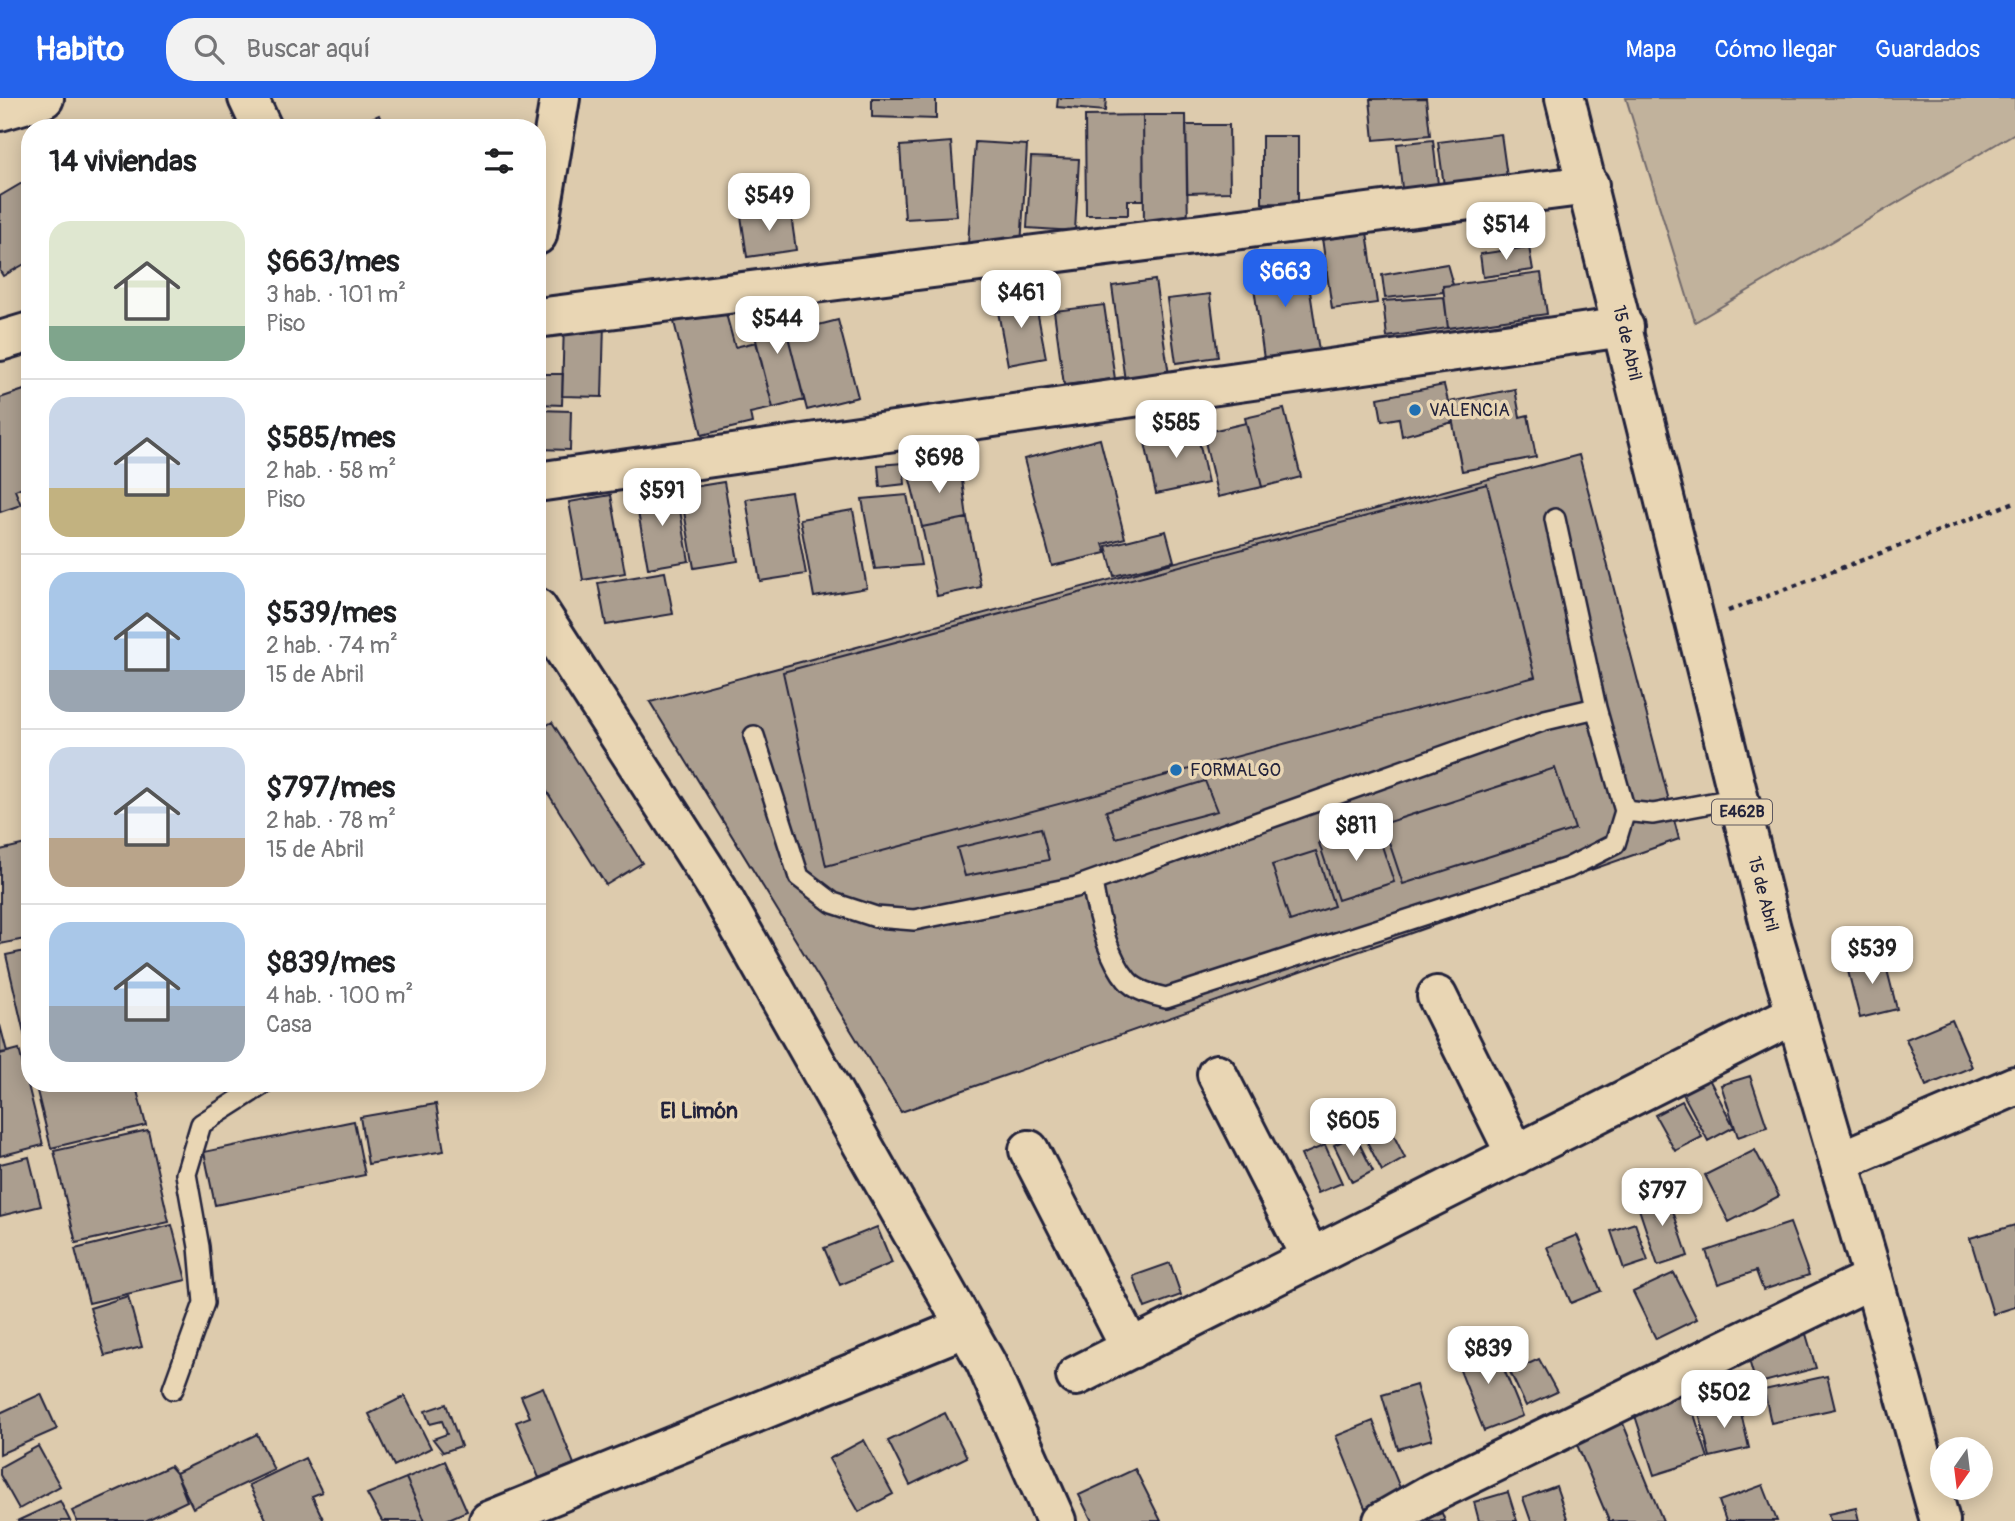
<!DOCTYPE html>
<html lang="es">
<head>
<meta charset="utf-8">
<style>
  body { margin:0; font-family:Pangolin,sans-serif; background:#f2f2f2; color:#202124; height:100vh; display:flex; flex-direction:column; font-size:26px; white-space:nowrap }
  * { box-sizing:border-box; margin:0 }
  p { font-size:23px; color:#757577 }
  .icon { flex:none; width:38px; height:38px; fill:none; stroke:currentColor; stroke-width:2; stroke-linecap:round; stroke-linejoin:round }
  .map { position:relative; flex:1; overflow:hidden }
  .sheet { position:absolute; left:21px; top:21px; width:525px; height:973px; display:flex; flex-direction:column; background:#fff; border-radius:28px; box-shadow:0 4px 18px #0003 }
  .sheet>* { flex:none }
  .needle { width:46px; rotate:194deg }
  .buttons { position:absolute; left:1930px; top:1339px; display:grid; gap:14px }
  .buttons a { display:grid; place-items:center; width:63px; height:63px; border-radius:50%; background:#fff; box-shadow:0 4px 18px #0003; font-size:35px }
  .price { position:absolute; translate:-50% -60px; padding:0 16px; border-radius:14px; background:#fff; color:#222; font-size:23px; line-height:46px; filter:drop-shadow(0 2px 4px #0008) }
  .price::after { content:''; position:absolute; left:50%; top:42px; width:21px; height:16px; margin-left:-10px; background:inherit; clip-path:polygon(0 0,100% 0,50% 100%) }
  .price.selected { background:#2563eb; color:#fff }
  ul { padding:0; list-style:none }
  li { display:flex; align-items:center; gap:21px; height:175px; padding:0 28px }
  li+li { border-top:2px solid #e0e0e0 }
  li span { display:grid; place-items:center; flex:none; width:196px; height:140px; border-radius:21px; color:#555 }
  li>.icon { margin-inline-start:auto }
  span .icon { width:84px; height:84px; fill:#fffc; stroke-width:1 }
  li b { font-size:30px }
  h2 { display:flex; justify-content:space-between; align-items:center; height:84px; padding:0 28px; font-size:30px }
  header { display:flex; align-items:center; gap:42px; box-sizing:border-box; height:98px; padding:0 35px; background:#2563eb; color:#fff }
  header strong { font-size:33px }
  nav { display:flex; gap:38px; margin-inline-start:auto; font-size:24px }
  .search { width:490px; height:63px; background:#f2f2f2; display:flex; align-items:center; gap:18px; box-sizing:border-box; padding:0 24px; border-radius:28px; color:#757577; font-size:26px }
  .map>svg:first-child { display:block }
  .green { fill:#c1b29c; stroke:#726a6c; stroke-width:2 }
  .building { fill:#ab9e8f; stroke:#22223b; stroke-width:2 }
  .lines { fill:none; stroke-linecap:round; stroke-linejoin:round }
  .lane-casing { stroke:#22223b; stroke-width:24 }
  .street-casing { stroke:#22223b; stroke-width:44 }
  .primary-casing { stroke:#22223b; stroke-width:44 }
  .path { stroke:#22223b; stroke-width:4.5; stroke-dasharray:5 5; stroke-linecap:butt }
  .lane { stroke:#e9d6b4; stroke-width:19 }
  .street { stroke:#e9d6b4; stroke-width:38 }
  .primary { stroke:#e9d6b4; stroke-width:38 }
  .poi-dot { fill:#1f6fb2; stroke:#e9d6b4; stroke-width:2.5 }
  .labels { text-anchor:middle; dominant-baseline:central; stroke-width:7; stroke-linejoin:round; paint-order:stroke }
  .shield { fill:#e9d6b4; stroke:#5e585f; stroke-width:2 }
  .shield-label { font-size:16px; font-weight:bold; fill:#22223b }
  .street-label { font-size:18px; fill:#22223b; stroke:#e9d6b4 }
  .poi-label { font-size:18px; fill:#22223b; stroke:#e9d6b4; text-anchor:start }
  .quarter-label { font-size:21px; font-weight:bold; fill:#22223b; stroke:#e9d6b4 }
</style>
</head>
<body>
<header>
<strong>Habito</strong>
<div class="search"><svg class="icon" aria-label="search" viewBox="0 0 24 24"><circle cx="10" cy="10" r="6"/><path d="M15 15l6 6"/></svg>Buscar aquí</div>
<nav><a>Mapa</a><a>Cómo llegar</a><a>Guardados</a></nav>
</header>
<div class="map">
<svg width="2015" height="1423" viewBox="0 0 2015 1423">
  <rect width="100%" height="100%" fill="#ddcbad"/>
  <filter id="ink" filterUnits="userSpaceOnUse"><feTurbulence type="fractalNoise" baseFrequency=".0143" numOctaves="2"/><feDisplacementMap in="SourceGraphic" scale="14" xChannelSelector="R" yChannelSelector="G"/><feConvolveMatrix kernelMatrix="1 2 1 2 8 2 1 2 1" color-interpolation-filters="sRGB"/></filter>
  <g filter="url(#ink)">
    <path class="green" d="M1626 0H2015V35L1695 224Z"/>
    <path class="building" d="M872 0H936V21L872 19Z
      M1058 0H1106L1105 13 1057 9Z
      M1426 0 1430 37 1374 42 1370 1Z
      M379 17 384 30H348Z
      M1143 17 1144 102H1128V117H1086L1085 18Z
      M1143 17H1186L1188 127 1144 128Z
      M1186 27H1229L1230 94 1187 95Z
      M1501 36 1509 93 1446 102 1438 44Z
      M1262 38H1298V106L1262 105Z
      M1433 42 1439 95 1403 99 1397 46Z
      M951 44 957 118 905 121 900 48Z
      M975 44 1027 47 1021 149 968 146Z
      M1031 59 1079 61 1075 133 1027 130Z
      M29 81 30 163 3 178 0 173V98Z
      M790 110 796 152 747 159 741 118Z
      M1367 134 1377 205 1332 211 1322 140Z
      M1529 149 1533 172 1483 179 1480 156Z
      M1305 160 1319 253 1264 261 1251 168Z
      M1447 166 1453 187 1443 188V194L1385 200 1382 177Z
      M1541 175 1547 216 1448 230 1443 188Z
      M1155 182 1169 277 1125 283 1112 188Z
      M1034 196 1046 260 1008 267 996 203Z
      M1210 196 1218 259 1176 265 1167 201Z
      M1444 199 1448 230 1387 239 1383 203Z
      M780 206 804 302 773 310 749 214Z
      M1104 207 1115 281 1064 287 1054 213Z
      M725 212 735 249 756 244 773 310 750 315 752 325 702 337 674 224Z
      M838 222 858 299 807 312 787 235Z
      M564 224 604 225 602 299 562 298Z
      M537 276H563L562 307 537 306Z
      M1444 287 1453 324 1402 338 1399 320 1382 323 1378 300Z
      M30 290V386L15 392 21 407 0 414V300Z
      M1515 291 1520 319 1528 317 1536 359 1462 373 1449 304Z
      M1284 311 1301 379 1262 389 1245 320Z
      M537 312 571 313 570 352 537 351Z
      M1246 325 1262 389 1218 399 1203 335Z
      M1196 329 1208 385 1156 396 1144 340Z
      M1100 341 1125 440 1103 446 1106 455 1052 468 1024 361Z
      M1579 357 1679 741 901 1014 650 604Z
      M903 365 905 386 880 389 878 367Z
      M960 367 967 420 922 429 908 374Z
      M724 384 738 463 694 470 680 391Z
      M1487 386 1535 579 826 768 783 574Z
      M676 390 689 463 648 470 635 397Z
      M791 394 806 476 760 483 746 401Z
      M611 397 625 475 583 482 569 404Z
      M907 397 921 467 875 471 862 401Z
      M853 412 867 490 814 499 800 421Z
      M967 420 981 489 937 498 922 429Z
      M1166 433 1174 463 1114 478 1106 448Z
      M665 474 673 516 606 527 598 485Z
      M552 624 642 765 606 787 537 678V633Z
      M1555 670 1575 731 1403 786 1383 726Z
      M1205 683 1217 713 1116 740 1106 713Z
      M1375 727 1394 784 1338 802 1319 745Z
      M1041 730 1049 762 965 778 957 750Z
      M30 745V840L0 846V752Z
      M1316 753 1334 808 1290 823 1272 767Z
      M30 852V947L27 948 6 857Z
      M1883 856 1897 911 1860 920 1846 865Z
      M1952 922 1972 969 1926 988 1906 941Z
      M0 927 7 954 0 955Z
      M19 951 43 1047 0 1058V956Z
      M1750 978 1767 1029 1738 1039 1721 987Z
      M1709 981 1734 1029 1708 1043 1682 994Z
      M35 985H135L146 1027 51 1050Z
      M1682 1003 1702 1039 1675 1053 1655 1017Z
      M436 1006 444 1053 368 1066 360 1019Z
      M1385 1020 1405 1060 1382 1073 1361 1032Z
      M354 1023 365 1077 215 1107 204 1054Z
      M148 1032 169 1124 76 1145 54 1053Z
      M1355 1037 1373 1073 1352 1084 1334 1047Z
      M1325 1047 1342 1085 1318 1095 1301 1057Z
      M1755 1052 1779 1098 1729 1124 1705 1077Z
      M29 1059 41 1108 0 1118V1066Z
      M1666 1092 1688 1158 1658 1168 1636 1102Z
      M1635 1125 1648 1163 1624 1171 1611 1133Z
      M1790 1125 1809 1177 1763 1192 1756 1173 1718 1186 1706 1153Z
      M172 1127 186 1182 89 1205 75 1151Z
      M2015 1127V1209L1993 1216 1970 1140Z
      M877 1129 892 1165 840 1187 824 1150Z
      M1577 1137 1601 1193 1571 1205 1547 1149Z
      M1170 1165 1181 1197 1145 1210 1133 1178Z
      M1674 1175 1697 1221 1656 1241 1633 1194Z
      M128 1198 142 1249 105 1258 90 1210Z
      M1806 1236 1816 1270 1756 1286 1746 1252Z
      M1492 1242 1523 1318 1484 1333 1454 1257Z
      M1539 1261 1557 1294 1526 1308 1510 1274Z
      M1827 1278 1835 1311 1771 1325 1764 1292Z
      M1416 1287 1432 1341 1398 1351 1382 1297Z
      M1685 1288 1708 1360 1654 1377 1631 1305Z
      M543 1289 574 1366 539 1380 516 1324 530 1319 521 1298Z
      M41 1296 57 1331 0 1356V1315Z
      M405 1298 431 1350 394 1368 369 1316Z
      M446 1306 461 1348 443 1354 433 1341 447 1336 442 1323 430 1326 425 1313Z
      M1739 1306 1749 1350 1710 1359 1699 1315Z
      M945 1315 967 1359 910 1387 888 1343Z
      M1373 1323 1402 1395 1365 1410 1336 1338Z
      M1622 1323 1663 1423H1609L1575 1342Z
      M257 1336 274 1372 193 1410 176 1375Z
      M864 1342 893 1396 859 1414 829 1361Z
      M38 1348 60 1388 19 1411 0 1377V1369Z
      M305 1360 322 1394 312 1398 324 1423H267L249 1387Z
      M445 1363 467 1413 444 1423H425L406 1380Z
      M170 1368 176 1375 187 1403 145 1423H77L72 1413Z
      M1135 1371 1161 1423H1092L1079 1397Z
      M406 1380 425 1423H382L367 1396Z
      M1763 1387 1777 1423H1726L1719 1403Z
      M1556 1388 1568 1423H1531L1523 1400Z
      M1508 1394 1517 1423H1479L1474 1404Z
      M60 1403 70 1423H17Z
      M1856 1410 1859 1423H1830L1828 1416Z
      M1442 1415 1445 1423H1421Z"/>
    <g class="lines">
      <g class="lane-casing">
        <path id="lane" d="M1555 421 1596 610
          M754 638 799 779 833 805 876 819 914 822 1076 789 1545 622 1596 610 1625 713 1653 716 1738 700
          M1092 784C1097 814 1106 857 1127 882 1136 893 1153 897 1166 900L1568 770 1615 746 1625 713
          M173 1291 204 1205 199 1149 186 1076 201 1026 265 985"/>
      </g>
      <g class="street-casing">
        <path id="street" d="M248 0 262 30
          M0 13 44 0
          M537 137 560 0
          M537 220 1589 87
          M0 243 30 234
          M537 384 1624 229
          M537 510 718 791 986 1265 1056 1423
          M1437 898 1516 1057
          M1217 976 1311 1160
          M1029 1052 1131 1251
          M1840 1063 2015 988
          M1076 1278 1795 916
          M489 1423 966 1229
          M1383 1423 1432 1395 1873 1180"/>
      </g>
      <g class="primary-casing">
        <path id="primary" d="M1565 0 1771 831 1873 1180 1940 1423"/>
      </g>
      <path class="path" d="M1728 513 2015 404"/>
      <use href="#lane" class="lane"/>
      <use href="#street" class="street"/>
      <use href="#primary" class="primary"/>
    </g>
  </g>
  <g class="poi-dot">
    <circle cx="1415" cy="312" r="7"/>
    <circle cx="1176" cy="672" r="7"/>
  </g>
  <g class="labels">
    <rect class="shield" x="1712" y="701.5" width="60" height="25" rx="5"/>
    <g class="shield-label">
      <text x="1742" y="714">E462B</text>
    </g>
    <g class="street-label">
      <text transform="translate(1627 245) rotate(77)">15 de Abril</text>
      <text transform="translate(1763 796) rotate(76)">15 de Abril</text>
    </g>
    <g class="poi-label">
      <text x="1429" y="312">VALENCIA</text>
      <text x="1190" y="672">FORMALGO</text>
    </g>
    <g class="quarter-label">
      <text x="699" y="1013">El Limón</text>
    </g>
  </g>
</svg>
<div class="buttons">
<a><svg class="needle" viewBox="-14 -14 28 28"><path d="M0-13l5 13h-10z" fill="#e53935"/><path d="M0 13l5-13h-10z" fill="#757577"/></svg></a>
</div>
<b class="price" style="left:769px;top:135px">$549</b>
<b class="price" style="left:1506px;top:164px">$514</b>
<b class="price selected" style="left:1285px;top:211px">$663</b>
<b class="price" style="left:1021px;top:232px">$461</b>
<b class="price" style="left:777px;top:258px">$544</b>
<b class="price" style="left:1176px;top:362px">$585</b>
<b class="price" style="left:939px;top:397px">$698</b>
<b class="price" style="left:662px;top:430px">$591</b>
<b class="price" style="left:1356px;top:765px">$811</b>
<b class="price" style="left:1872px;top:888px">$539</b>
<b class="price" style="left:1353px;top:1060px">$605</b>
<b class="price" style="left:1662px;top:1130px">$797</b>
<b class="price" style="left:1488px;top:1288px">$839</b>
<b class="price" style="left:1724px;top:1332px">$502</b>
<section class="sheet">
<h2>14 viviendas<svg class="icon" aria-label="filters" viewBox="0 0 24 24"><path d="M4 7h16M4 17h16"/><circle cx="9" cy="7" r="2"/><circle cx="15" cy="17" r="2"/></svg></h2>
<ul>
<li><span style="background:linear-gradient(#dfe7d0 75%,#7fa58c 0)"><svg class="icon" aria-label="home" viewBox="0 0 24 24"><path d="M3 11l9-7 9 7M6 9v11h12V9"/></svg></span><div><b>$663/mes</b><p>3 hab. · 101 m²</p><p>Piso</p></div></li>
<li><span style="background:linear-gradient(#c9d6e8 65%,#c2b280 0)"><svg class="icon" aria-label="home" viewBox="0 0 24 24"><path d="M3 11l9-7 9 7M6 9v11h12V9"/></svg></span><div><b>$585/mes</b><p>2 hab. · 58 m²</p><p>Piso</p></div></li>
<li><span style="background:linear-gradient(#a9c7e8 70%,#9aa5b1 0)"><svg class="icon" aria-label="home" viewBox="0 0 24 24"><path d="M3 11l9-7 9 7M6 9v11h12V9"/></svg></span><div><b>$539/mes</b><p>2 hab. · 74 m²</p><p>15 de Abril</p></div></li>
<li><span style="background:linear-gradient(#c9d6e8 65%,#b9a48a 0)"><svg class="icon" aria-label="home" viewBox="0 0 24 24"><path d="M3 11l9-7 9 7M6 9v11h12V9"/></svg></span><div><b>$797/mes</b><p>2 hab. · 78 m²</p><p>15 de Abril</p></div></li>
<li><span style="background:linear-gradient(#a9c7e8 60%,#9aa5b1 0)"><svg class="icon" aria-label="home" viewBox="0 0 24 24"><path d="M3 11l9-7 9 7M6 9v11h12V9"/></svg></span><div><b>$839/mes</b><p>4 hab. · 100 m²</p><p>Casa</p></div></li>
</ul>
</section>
</div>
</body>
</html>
